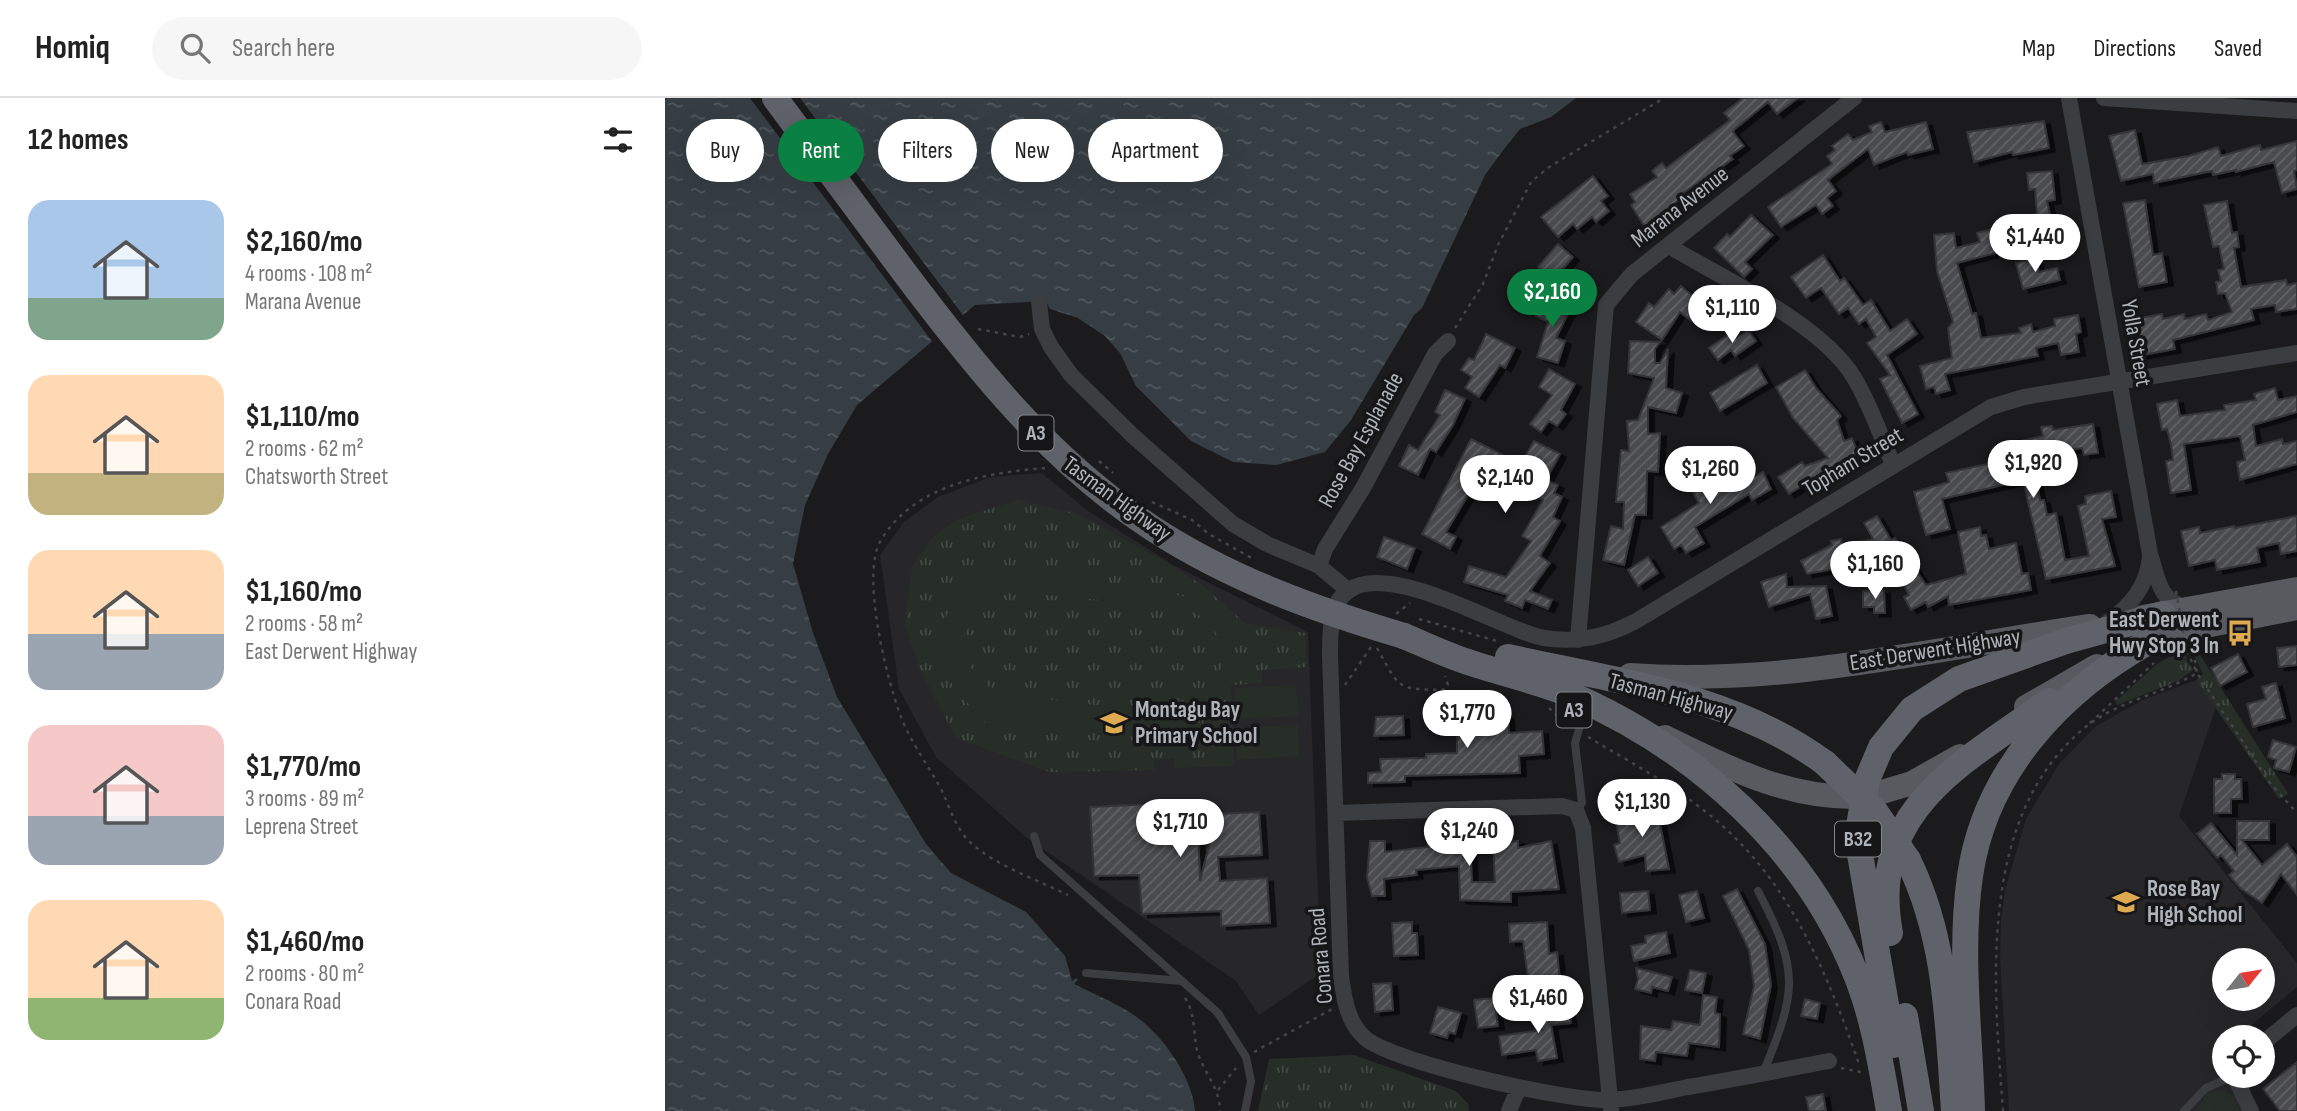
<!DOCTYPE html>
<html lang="en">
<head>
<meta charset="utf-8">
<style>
  body { margin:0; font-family:"Sofia Sans Condensed",sans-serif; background:#f6f6f6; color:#222; height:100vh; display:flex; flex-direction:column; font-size:26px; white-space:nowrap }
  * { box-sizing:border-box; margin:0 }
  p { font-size:23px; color:#767676 }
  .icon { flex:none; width:38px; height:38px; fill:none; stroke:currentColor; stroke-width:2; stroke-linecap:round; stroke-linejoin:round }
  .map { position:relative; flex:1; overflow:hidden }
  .panel { display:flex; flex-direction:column; background:#fff; width:665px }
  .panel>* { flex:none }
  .banner { position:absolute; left:21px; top:21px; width:665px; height:63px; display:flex; gap:14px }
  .needle { width:46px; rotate:60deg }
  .fabs { position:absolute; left:1547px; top:850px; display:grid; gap:14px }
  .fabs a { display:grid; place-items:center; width:63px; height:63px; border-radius:50%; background:#fff; box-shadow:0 7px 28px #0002; font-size:35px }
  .price { position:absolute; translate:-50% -60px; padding:0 16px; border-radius:24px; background:#fff; color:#222; font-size:23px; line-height:46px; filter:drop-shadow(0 2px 4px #0008) }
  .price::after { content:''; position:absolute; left:50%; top:42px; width:21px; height:16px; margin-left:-10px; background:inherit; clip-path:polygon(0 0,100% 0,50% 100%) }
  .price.current { background:#0b8043; color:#fff }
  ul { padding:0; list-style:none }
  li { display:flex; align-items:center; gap:21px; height:175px; padding:0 28px }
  li span { display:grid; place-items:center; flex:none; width:196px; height:140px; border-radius:21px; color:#555 }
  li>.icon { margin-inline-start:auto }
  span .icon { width:84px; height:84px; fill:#fffc; stroke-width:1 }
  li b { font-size:30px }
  h2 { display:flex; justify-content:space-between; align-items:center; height:84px; padding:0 28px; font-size:30px }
  .chip { padding:0 24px; border-radius:32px; background:#fff; box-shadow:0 7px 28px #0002; font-size:24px; line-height:63px }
  .chip.current { background:#0b8043; color:#fff }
  header { display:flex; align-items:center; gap:42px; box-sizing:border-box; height:98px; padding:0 35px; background:#fff; border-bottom:2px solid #e0e0e0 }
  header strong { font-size:33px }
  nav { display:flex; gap:38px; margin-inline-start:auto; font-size:24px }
  .search { width:490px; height:63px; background:#f6f6f6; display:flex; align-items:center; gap:18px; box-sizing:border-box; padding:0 24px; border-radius:38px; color:#767676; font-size:26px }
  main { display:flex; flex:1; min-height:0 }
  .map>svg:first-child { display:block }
  .built { fill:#272729; fill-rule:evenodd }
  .grass { fill:url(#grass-tufts) }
  .garden { fill:#272e28; fill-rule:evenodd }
  .water { fill:url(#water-ripples) }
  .pier { fill:#1b1b1d }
  .building { fill:url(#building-hatch); stroke:#353538; stroke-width:2; filter:url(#shadow) }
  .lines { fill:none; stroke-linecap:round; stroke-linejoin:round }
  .path { stroke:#424448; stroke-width:2.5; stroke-dasharray:3.5 5; stroke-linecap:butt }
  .service { stroke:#3c3d41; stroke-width:8 }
  .minor { stroke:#3c3d41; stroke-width:16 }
  .primary { stroke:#585a60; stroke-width:24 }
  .trunk { stroke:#606269; stroke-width:26 }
  .path-bridge { stroke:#424448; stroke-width:2.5; stroke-dasharray:3.5 5; stroke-linecap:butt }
  .trunk-bridge { stroke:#606269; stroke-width:26 }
  .labels { text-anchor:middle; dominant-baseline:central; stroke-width:7; stroke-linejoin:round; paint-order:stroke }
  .shield { fill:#161618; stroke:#818489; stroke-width:2 }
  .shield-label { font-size:21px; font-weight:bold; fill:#afb3ba }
  .street-label { font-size:23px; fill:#afb3ba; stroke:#161618 }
  .poi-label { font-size:23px; font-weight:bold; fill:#afb3ba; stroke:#161618; text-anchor:start }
</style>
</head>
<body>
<header>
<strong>Homiq</strong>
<div class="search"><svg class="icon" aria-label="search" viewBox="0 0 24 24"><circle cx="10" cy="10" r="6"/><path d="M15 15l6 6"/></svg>Search here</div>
<nav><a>Map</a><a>Directions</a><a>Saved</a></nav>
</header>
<main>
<section class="panel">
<h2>12 homes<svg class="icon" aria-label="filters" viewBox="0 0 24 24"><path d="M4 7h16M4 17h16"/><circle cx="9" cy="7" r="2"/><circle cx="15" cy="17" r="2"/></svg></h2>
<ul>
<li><span style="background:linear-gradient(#a9c7e8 70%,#7fa58c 0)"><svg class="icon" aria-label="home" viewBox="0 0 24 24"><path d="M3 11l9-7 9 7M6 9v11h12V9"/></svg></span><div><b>$2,160/mo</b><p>4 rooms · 108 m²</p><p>Marana Avenue</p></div></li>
<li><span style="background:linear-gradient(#ffd9b3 70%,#c2b280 0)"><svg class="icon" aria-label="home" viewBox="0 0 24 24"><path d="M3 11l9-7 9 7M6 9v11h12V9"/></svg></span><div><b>$1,110/mo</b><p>2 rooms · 62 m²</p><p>Chatsworth Street</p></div></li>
<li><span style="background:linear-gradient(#ffd9b3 60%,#9aa5b1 0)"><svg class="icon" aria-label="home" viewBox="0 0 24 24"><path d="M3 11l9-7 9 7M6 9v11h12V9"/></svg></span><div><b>$1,160/mo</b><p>2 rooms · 58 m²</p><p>East Derwent Highway</p></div></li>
<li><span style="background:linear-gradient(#f6c9c9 65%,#9aa5b1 0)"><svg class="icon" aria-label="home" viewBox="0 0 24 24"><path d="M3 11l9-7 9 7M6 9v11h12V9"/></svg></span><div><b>$1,770/mo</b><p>3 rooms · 89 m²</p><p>Leprena Street</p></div></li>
<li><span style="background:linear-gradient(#ffd9b3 70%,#8fb573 0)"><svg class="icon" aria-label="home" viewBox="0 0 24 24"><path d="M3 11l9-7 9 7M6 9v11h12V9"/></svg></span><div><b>$1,460/mo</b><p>2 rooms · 80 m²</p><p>Conara Road</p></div></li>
</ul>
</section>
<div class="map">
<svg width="1632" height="1013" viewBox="0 0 1632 1013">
  <defs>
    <pattern id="grass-tufts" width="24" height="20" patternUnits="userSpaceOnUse" patternTransform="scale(1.75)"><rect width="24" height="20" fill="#272e28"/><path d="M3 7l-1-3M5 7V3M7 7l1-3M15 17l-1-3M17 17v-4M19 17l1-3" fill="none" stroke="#444a45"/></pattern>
    <pattern id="water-ripples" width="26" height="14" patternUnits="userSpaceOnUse" patternTransform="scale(1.75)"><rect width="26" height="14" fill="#363e44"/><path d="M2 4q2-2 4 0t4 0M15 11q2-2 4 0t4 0" fill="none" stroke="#51585d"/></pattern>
    <pattern id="building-hatch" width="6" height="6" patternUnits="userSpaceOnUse" patternTransform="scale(1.75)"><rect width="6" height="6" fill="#4a4b4e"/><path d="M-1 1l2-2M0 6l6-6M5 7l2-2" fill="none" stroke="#626365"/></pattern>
    <filter id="shadow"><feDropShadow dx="6" dy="3.5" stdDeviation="0" flood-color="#0009"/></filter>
  </defs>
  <rect width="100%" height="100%" fill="#1b1b1d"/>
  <path class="built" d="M377 375 423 413 510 468 643 534 656 875 594 917 571 883 362 740 271 659 234 591 215 457 239 424 273 399 326 379Z
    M1531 582 1551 609 1514 718 1632 865V889L1571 940H1559V950L1549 959 1579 1013H1344L1335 860 1336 824 1340 792 1361 721 1394 666 1431 628 1478 602ZM1559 863H1598V901H1559Z"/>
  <path class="grass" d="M352 402 413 416 497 462 537 487 580 525 640 535 642 569 597 572V585L566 587 569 668 509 670V660L489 662V672L385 674 291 640 255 571 240 527 247 469 267 440 291 422Z
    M1530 549 1623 696 1614 701 1531 582 1538 576 1530 559Z
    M1520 550 1522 563 1528 572 1513 583 1452 607 1450 604 1492 566Z
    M689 957 791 993 803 1006 804 1013H593L604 961Z"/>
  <path class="garden" d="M351 470 441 480V495C469 496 507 491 533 504 594 535 568 618 500 620L499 642 317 624 316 615C249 571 270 479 351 470ZM339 493 521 510C543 520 559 538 557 563 555 583 543 601 524 609 504 617 343 600 325 589 284 564 298 508 339 493Z
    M631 587 633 618 570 621 569 590Z
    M633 627 634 658 572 662 570 630Z
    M1556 992 1569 998 1576 1013H1531L1542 995Z"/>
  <path class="water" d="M0 0H911L886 19 855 31 839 51 820 77 757 210 749 217 686 322 660 354 611 367 568 364 526 343 471 288 455 255 440 238 413 220 385 211 381 203 310 207 192 307 163 356 140 407 128 466 148 535 172 599 261 746 286 775 361 814 400 858 407 883 411 880 413 882 409 886C431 897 454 906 473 920 499 939 528 981 530 1013H0Z"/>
  <path class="pier" d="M85 0H135L300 220 269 246Z"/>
  <path class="building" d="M1078 0H1133L1112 16 1103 4 1070 31 1068 34 1079 48 1065 58 1068 61 1018 95 1020 97 994 118 996 122 981 131 966 107 970 104 965 96 992 79 987 73 997 65 1001 70 1065 22 1059 15Z
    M1379 23 1384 50 1348 57 1347 54 1309 64 1302 34Z
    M1216 24 1220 34 1261 24 1268 51 1243 57 1242 54 1209 67 1203 51 1163 82 1171 93 1162 100 1168 108 1157 116 1151 107 1116 129 1103 109 1167 66 1162 58 1170 52 1167 48 1183 36 1188 42 1207 34 1204 28Z
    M1470 32 1477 66 1524 58 1553 49 1556 58 1595 47 1596 52 1632 43V72L1629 73 1632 91 1617 95 1609 64 1571 74V72L1548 77 1547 73 1489 85 1488 76 1456 83 1444 38Z
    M1387 73 1390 102 1382 103 1391 144 1369 149 1362 118 1372 116 1370 91 1364 92 1362 75Z
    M928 78 943 98 936 103 944 113 931 124 927 119 912 131 908 126 893 139 876 119Z
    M1480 102 1488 157 1497 155 1502 184 1474 189 1458 105Z
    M1562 103 1567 135 1572 134 1574 149 1569 150 1576 189 1621 182 1622 187 1632 185V211L1611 214 1610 207 1586 211 1589 222 1508 242 1510 251 1472 258 1470 246 1476 245 1471 221 1497 216 1498 221 1519 216 1520 221 1541 216 1543 222 1567 214 1560 195 1553 196 1551 184 1556 183 1553 172 1559 171 1554 148 1548 149 1539 107Z
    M1086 117 1108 137 1080 164 1087 171 1079 179 1049 150 1062 136 1065 139Z
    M1340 128 1346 151 1292 165 1307 216 1311 215 1316 240 1356 235 1354 230 1366 226 1368 234 1390 228 1389 221 1413 217 1416 234 1411 236 1414 254 1396 257 1393 245 1371 250 1373 258 1280 276 1285 292 1271 296 1269 289 1261 291 1255 268 1287 260 1283 230 1288 224 1272 173 1269 137 1289 135 1291 150 1315 144 1312 135Z
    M893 146 908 159 888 182 873 169Z
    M1158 157 1175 183 1179 180 1198 207 1206 202 1225 233 1242 221 1252 236 1222 257 1253 316 1237 325 1215 281 1225 277 1202 245 1211 239 1201 221 1194 226 1183 210 1174 216 1156 190 1141 200 1126 179Z
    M1371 160 1374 174 1392 170 1395 182 1358 191 1351 165Z
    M1016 188 1029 199 1025 204 1034 213 1026 223 1015 214 997 242 971 224 984 205 989 209 1004 191 1009 196Z
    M881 198 906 210 891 240 900 243 893 265 872 259 883 224 871 218Z
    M1083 232 1091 243 1070 258 1066 252 1053 262 1044 250 1067 234 1071 240Z
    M821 236 850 250 840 270 835 267 814 299 800 290 807 279 796 272 804 260 809 262Z
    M965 243 995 244 990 251V265H995L1003 251 1001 290 1017 295 1011 315 983 309V336L995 335 993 374 982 373 981 417H970L959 467 938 462 946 428 958 431 959 404H951L956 352 964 353 962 323 973 322 989 280 963 275Z
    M1092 267 1102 285 1055 313 1045 295Z
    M884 271 910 286 896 312 901 316 892 328 884 323 876 334 865 326 887 297 874 289Z
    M1140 272 1151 290 1176 318 1172 322 1179 343 1187 340 1195 360 1153 378 1124 396 1113 379 1137 364 1140 368 1163 360 1128 320 1111 289Z
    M1610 290 1613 302 1632 298V314L1588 327 1591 348 1617 341 1618 346 1632 343V366L1575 382 1572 364 1580 362 1575 338 1519 346 1526 392 1506 395 1501 363 1508 362 1506 347 1502 331 1497 332 1492 306 1512 302 1515 318 1560 312 1559 307 1591 302 1589 296Z
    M780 292 800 301 788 327 771 354 765 351 753 377 734 368 744 347 753 352 775 317 770 314Z
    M1428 326 1433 355 1419 357 1417 350 1367 359 1375 402H1379L1382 417 1391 415 1400 462 1424 458 1413 408 1421 406 1420 398 1446 393 1451 419 1437 421 1450 468 1381 481 1359 387H1356L1355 383 1277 401 1285 431 1261 437 1249 394 1284 384 1281 375 1350 360 1347 345 1378 338 1376 329 1387 328 1388 332Z
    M806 341 856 366 869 343 895 356 881 382 893 387 889 395 897 399 888 419 895 423 875 458 885 465 865 493 887 502 883 511 860 502 857 510 840 503 843 497 799 484 804 468 841 479 866 443 857 438 878 402 817 374 781 434 791 439 785 451 757 436Z
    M1054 370 1065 392 1098 374 1106 391 1087 402 1084 396 1030 429 1039 445 1021 455 1016 447 1009 451 996 429 1034 405 1023 386Z
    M1212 418 1226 442 1230 440 1261 487 1301 476 1293 434 1315 429 1316 438 1321 437 1324 451 1351 445 1357 476 1363 475 1366 492 1284 507 1283 498 1263 509 1261 504 1246 512 1239 499 1244 497 1218 449V460L1210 444 1190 455 1192 467 1142 476 1136 463 1167 447 1166 443 1176 441 1177 447 1208 441 1199 425Z
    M1632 418V453L1616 456 1614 445 1592 450 1595 464 1552 472 1550 462 1524 468 1516 433 1534 429 1535 435 1569 428 1570 430Z
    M719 439 750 450 742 471 712 459Z
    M983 459 993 475 973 488 963 472Z
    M1121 476 1122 489 1161 488 1167 518 1151 521 1145 496 1104 509 1096 484Z
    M1219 492 1220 515H1209V509H1198V493Z
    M1632 548V567L1614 569 1612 550Z
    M1573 556 1582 574 1555 588 1546 570Z
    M1611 585 1620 620 1588 629 1582 606 1601 601 1597 589Z
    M779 613 810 614V618H843L844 635 877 633 879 656 854 658 855 675 740 678V684L703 685V675L716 674 715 661 761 660V656L792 655V624L762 626 761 614Z
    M738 618 739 637 709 638 711 619Z
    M1608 642 1631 649 1624 674 1609 670 1611 662 1603 659Z
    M1557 676H1570V681H1576L1577 701H1566V715H1549V681H1557Z
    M532 704 535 783 552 716 594 714 597 757 553 759 555 783 602 780 605 825 556 828V813L477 816 474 777 429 778 425 709Z
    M992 711 1004 771 981 773 980 757 954 764 949 747 955 745 950 719Z
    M1572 723H1604V742H1577L1597 767 1622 746 1632 759V797L1616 776 1597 805 1575 790 1564 777 1569 773 1556 757 1552 760 1532 736 1546 725 1572 757Z
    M781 741V744L805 743 807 784H830L828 746 853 743V750L886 743 894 791 846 794V804L795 802 794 768 751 772 752 777 719 781 720 798H707L702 780 705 743H720V754L763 749 762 742Z
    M1072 791 1100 846 1106 887 1095 941 1078 936 1089 888 1084 852 1058 798Z
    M983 793 985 812 957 815 955 795Z
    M1032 793 1039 820 1021 824 1014 797Z
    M747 824V835H752L753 857 729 858 727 825Z
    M882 824 884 856 892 854 895 883 864 887 858 843 845 844 844 826Z
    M1001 834 1005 855 969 863 966 848 981 845 980 838Z
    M971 870 1007 879 1003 893 987 889 986 895 970 891 973 881Z
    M1025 872 1041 875 1037 895 1020 892Z
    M726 885 728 912 710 914 708 886Z
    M1038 897 1052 899 1050 915 1055 916 1054 949 1024 945 1022 958 991 954 990 963 975 961 976 928 1006 932 1008 923 1035 927Z
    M829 900 833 928 813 930 809 902Z
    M1140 901 1155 905 1152 921 1136 918Z
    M896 904 897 914 904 913 906 925 886 927 892 960 873 963 871 952 837 957 834 938 877 932 874 907Z
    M773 909 796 915 790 936 784 934 782 940 765 935Z
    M1632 964V1013H1615L1598 991Z
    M1158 996 1161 1013H1144L1141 999Z"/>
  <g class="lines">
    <path class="path" d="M790 230 818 186 833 147 866 84 884 69 999 0
      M313 231 355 239 364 236
      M434 363 448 375
      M380 370C321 375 250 386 216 442 195 476 222 582 236 619 246 645 264 668 277 693 285 710 291 731 305 744 329 767 373 782 403 797
      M487 404 527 422 544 436 590 462
      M731 516 745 505
      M754 521 832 543
      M712 550C735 591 731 591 778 592L783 587 780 578
      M1522 553 1532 575 1528 549
      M680 587 706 549
      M884 610 905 629
      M1425 625 1489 565
      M923 639C977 671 1036 702 1079 749 1136 810 1168 891 1195 969
      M520 900C530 916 528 929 531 947 535 972 555 987 555 1013
      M589 954 669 910
      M1176 970 1196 974
      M553 992 571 970
      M1338 1013C1329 890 1311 722 1418 631 1452 603 1495 597 1532 575L1605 685 1632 715"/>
    <path class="service" d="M911 712 917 705 910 645 918 617
      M369 738 375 757 553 915 581 959 586 983 580 1013
      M1093 793C1135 873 1132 893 1098 975
      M421 875 517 883
      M1519 1013 1541 990 1569 978"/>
    <path class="minor" d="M1404 0 1485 456C1493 480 1494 504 1521 509
      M1439 0 1632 13
      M1004 148C1057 180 1155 225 1188 278 1205 305 1215 337 1228 366
      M374 204 377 231 386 249 406 277 467 337 568 426 602 446 654 468 684 493
      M654 468 660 451 698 390 770 256 783 243
      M1442 525C1466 507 1482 489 1485 459
      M913 542 941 207 967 176 1189 0
      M671 715 897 708 911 712 918 730 946 1011
      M1598 945 1632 917
      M1164 963C1117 972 1070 981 1023 989 998 994 971 1001 945 1002 904 1004 729 965 700 940 682 924 679 900 676 878L665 558C665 544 665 528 668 515 691 438 835 533 879 540 913 545 941 539 971 523L1326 309 1359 299 1632 255
      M1569 978 1586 1013
      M844 1013 854 989"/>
    <path class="primary" d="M1478 519 1632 491
      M1465 552 1530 530 1632 510
      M965 577C1120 588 1273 550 1425 528
      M1361 609 1432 568
      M1000 639C1062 669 1120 700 1191 699
      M1207 697 1247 685 1295 658"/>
    <path class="trunk" d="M739 538C760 547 781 557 803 564 838 576 874 583 909 598 1033 653 1142 751 1192 879 1209 922 1216 968 1224 1013
      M843 559C952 583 1068 597 1160 665
      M1243 762C1282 841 1283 927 1289 1013
      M1225 835C1202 711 1297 666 1384 603
      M1240 918 1256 1013
      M1228 947 1192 739 1202 682 1216 649 1247 611 1294 581 1401 543 1498 516
      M1307 1013C1305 936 1294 854 1305 778 1320 673 1395 594 1483 544"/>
    <path class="path-bridge" d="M1511 493 1516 521
      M1516 523 1522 553"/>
    <path class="trunk-bridge" d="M110 0C153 58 196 116 239 174 312 271 385 363 487 430 565 481 651 512 739 538
      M1160 665 1210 713 1243 762"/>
  </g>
  <defs>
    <g id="bus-bare" transform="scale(2.1)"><path d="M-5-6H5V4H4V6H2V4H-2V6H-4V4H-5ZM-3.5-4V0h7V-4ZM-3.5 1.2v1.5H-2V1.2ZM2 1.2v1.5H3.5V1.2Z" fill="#deaa51" stroke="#161618" stroke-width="2.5" paint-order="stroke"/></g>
    <g id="school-bare" transform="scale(2.1)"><path d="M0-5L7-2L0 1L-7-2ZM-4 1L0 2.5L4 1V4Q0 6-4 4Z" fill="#deaa51" stroke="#161618" stroke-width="2.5" paint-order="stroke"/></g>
  </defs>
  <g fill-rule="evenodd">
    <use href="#bus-bare" x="1575" y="535"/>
    <use href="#school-bare" x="449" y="625"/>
    <use href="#school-bare" x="1461" y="804"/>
  </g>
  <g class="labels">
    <g class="shield">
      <rect x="353.5" y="317.5" width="35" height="35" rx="5"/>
      <rect x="891.5" y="594.5" width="35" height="35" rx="5"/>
      <rect x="1170" y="723.5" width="46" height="35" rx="5"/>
    </g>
    <g class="shield-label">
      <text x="371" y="335">A3</text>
      <text x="909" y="612">A3</text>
      <text x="1193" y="741">B32</text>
    </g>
    <g class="street-label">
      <text transform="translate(1015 109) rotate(-38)">Marana Avenue</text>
      <text transform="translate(1471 245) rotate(80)">Yolla Street</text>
      <text transform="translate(696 342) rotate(-61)">Rose Bay Esplanade</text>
      <text transform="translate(1188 364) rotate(-31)">Topham Street</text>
      <text transform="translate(452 401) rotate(36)">Tasman Highway</text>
      <text transform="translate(1270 552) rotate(-9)">East Derwent Highway</text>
      <text transform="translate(1006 599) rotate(15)">Tasman Highway</text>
      <text transform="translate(656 858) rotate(-95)">Conara Road</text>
    </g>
    <g class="poi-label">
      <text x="1554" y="522" text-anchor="end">East Derwent<tspan x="1554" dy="26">Hwy Stop 3 In</tspan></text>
      <text x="470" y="612">Montagu Bay<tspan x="470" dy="26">Primary School</tspan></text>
      <text x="1482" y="791">Rose Bay<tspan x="1482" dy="26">High School</tspan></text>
    </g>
  </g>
</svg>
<div class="fabs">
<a><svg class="needle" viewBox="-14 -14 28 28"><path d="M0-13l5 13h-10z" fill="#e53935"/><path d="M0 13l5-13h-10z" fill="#767676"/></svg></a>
<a><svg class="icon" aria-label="locate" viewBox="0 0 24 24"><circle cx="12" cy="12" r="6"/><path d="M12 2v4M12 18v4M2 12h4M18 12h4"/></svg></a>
</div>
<b class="price" style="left:1370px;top:176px">$1,440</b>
<b class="price current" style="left:887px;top:231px">$2,160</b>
<b class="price" style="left:1067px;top:247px">$1,110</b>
<b class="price" style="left:1368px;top:402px">$1,920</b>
<b class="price" style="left:1045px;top:408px">$1,260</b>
<b class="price" style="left:840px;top:417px">$2,140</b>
<b class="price" style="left:1210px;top:503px">$1,160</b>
<b class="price" style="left:802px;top:652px">$1,770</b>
<b class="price" style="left:977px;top:741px">$1,130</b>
<b class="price" style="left:515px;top:761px">$1,710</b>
<b class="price" style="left:804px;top:770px">$1,240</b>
<b class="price" style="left:873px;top:937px">$1,460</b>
<div class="banner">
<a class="chip">Buy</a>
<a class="chip current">Rent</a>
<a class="chip">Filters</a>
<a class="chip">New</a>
<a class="chip">Apartment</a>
</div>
</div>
</main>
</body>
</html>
